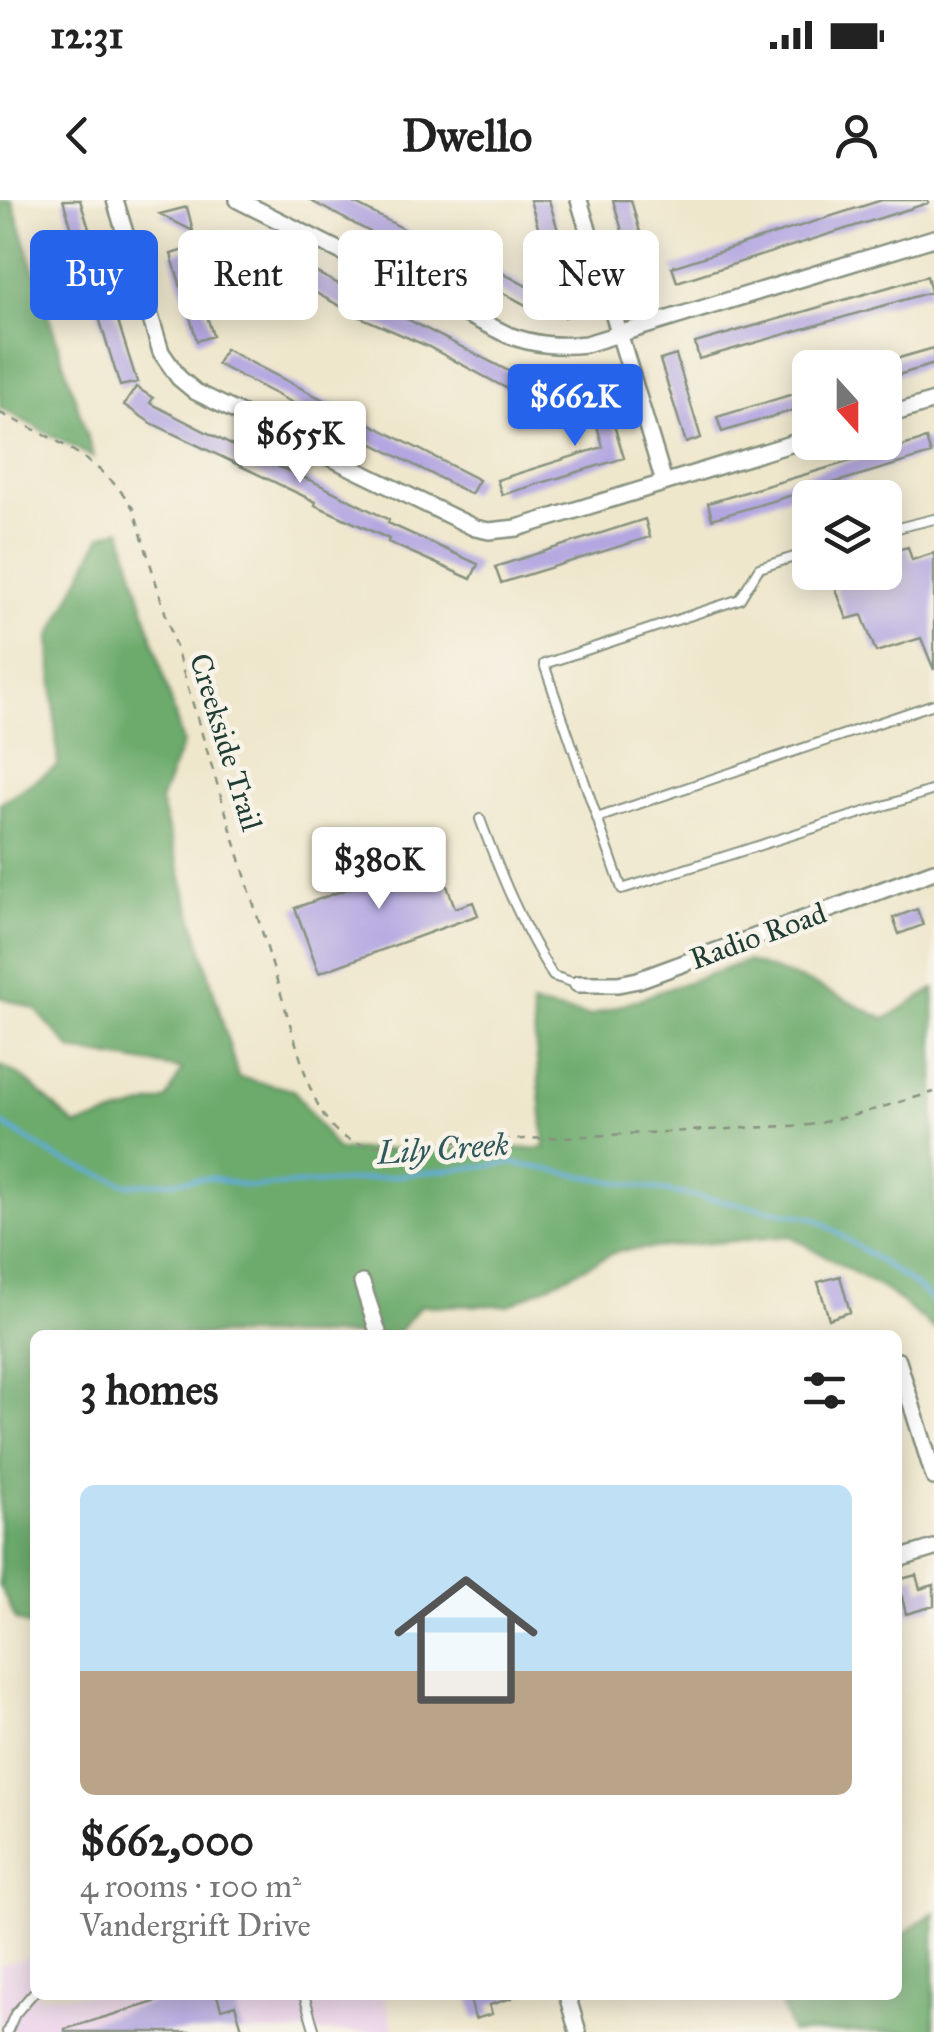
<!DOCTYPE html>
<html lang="en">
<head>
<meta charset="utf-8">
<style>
  body { margin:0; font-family:"IM FELL Great Primer",serif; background:#f2f2f2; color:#222; height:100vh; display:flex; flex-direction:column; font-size:38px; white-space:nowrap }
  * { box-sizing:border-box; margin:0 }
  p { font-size:32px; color:#767676 }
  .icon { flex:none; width:55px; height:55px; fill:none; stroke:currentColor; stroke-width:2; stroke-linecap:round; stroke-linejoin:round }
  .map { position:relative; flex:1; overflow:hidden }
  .drawer { position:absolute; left:30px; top:1130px; width:872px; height:670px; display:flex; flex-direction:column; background:#fff; border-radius:15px; box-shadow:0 5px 25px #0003 }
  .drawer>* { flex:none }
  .hud { position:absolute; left:30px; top:30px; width:875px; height:90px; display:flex; gap:20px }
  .needle { width:65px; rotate:159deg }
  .fabs { position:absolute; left:792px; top:150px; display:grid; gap:20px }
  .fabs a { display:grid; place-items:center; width:110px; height:110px; border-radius:15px; background:#fff; box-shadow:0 5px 25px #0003; font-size:50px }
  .price { position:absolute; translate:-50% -85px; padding:0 22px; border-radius:10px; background:#fff; color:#222; font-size:32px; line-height:65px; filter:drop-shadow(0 2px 5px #0008) }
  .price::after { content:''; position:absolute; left:50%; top:60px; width:30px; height:22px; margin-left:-15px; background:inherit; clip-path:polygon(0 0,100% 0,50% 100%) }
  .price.selected { background:#2563eb; color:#fff }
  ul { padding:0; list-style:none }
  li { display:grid; align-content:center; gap:20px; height:530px; padding:0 50px }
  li+li { border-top:2px solid #e0e0e0 }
  li span { display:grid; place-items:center; height:310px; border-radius:15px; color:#555 }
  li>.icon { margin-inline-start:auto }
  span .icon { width:180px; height:180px; fill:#fffc; stroke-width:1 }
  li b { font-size:42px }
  h2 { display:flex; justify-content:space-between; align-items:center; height:120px; padding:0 50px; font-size:42px }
  .chip { padding:0 35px; border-radius:15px; background:#fff; box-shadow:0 5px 25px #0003; font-size:35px; line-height:90px }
  .chip.selected { background:#2563eb; color:#fff }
  .status { display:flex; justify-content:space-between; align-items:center; height:70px; padding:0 50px; background:#fff; direction:ltr }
  .status svg { height:28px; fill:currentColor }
  header { display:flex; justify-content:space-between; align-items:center; height:130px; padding:0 50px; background:#fff; font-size:45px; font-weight:700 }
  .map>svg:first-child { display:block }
  .built { fill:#ecd1ea }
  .forest { fill:#6cab6c; stroke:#467450; stroke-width:2.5 }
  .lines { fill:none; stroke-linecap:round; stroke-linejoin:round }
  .stream { stroke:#61abd9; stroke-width:4 }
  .building { fill:#b4a7e1 }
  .service-casing { stroke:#879280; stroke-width:12 }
  .minor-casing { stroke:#879280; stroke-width:20 }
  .path { stroke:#879280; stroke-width:2.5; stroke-dasharray:8 8; stroke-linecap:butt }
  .service { stroke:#fff; stroke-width:8 }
  .minor { stroke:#fff; stroke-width:15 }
  .labels { text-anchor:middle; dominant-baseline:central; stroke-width:9; stroke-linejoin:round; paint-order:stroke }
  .street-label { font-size:30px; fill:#1f3d34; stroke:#f7f3e8 }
  .water-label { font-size:32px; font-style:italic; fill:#30585d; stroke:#f7f3e8 }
</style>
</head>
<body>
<div class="status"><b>12:31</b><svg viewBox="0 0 49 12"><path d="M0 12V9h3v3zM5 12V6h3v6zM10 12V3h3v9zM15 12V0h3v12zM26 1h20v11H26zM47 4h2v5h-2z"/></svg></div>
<header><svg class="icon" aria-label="back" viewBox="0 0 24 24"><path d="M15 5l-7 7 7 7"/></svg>Dwello<svg class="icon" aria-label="person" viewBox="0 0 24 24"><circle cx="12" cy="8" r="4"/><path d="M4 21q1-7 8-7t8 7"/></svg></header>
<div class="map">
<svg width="934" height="1832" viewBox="0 0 934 1832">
  <rect width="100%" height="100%" fill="#f7f3e8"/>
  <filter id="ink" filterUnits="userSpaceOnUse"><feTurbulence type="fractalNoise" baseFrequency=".01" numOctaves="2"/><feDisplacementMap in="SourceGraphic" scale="20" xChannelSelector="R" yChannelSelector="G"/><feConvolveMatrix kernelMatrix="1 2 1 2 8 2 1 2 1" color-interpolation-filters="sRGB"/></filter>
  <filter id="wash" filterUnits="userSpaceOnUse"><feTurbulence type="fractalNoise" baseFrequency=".0048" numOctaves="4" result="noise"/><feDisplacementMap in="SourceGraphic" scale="40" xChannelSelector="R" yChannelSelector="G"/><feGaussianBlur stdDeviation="2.25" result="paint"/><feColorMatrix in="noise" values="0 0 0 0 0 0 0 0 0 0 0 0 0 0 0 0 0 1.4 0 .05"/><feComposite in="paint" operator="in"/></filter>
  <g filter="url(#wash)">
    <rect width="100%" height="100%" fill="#efe7cc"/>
    <path class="built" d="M35 1755V1795H384L395 1832H0V1765Z"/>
    <path class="forest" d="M0 0H12L94 258 0 208Z
      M121 329 183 543 160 601 238 877 294 890 337 950 545 948 532 805 590 816 747 761 811 783 885 819 934 789V1129L890 1093 790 1036 618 1051 509 1105 420 1106 396 1135H35V1428L16 1420 0 1386V865L24 878 76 926 167 899 182 869 72 850 35 809 0 797V603L58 566 50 438 101 336Z
      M934 1712V1832H791L780 1801 785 1795H898V1738Z"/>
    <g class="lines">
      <path class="stream" d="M0 922 59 959 129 985 211 978 252 987 349 981 512 963 815 1018 915 1085 934 1103"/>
    </g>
    <g id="blocks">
      <path class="building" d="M63 0H80L137 182 120 186Z
        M309 0H348L452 54 443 70Z
        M530 0H549L582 112 565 117Z
        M613 0H631L655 86 640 92Z
        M882 0H928V3L677 82 672 67Z
        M187 7 193 31 160 14Z
        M237 34 260 45 253 60 214 41Z
        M187 49 213 136 197 141 171 54Z
        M465 53 545 96 537 111 457 68Z
        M282 55 532 183V175H569V191H518L517 194 427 146 360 117 274 70Z
        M927 76 931 92 699 159 695 143Z
        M934 148V164L885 179V162Z
        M225 149 479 280 471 294 217 164Z
        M676 155 701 238 686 243 660 160Z
        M599 176 624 258 502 295 497 280 603 247 584 181Z
        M136 187 153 198 150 203 245 252 314 282 389 320 388 323 478 364 471 379 388 342 389 339 315 305 316 302 151 223 124 205Z
        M810 189V205L722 232 717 217Z
        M926 239 931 254 712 319 708 303Z
        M645 319 650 337 501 383 495 367Z
        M908 347 912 360 934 353V470L921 438 876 452 862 415 847 419 834 384 866 372H885V353Z
        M393 657 398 672 437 658 455 708 473 702 478 715 319 773 295 708 350 688 345 675Z
        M917 709 923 725 899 734 893 718Z
        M840 1076 850 1112 829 1119 818 1082Z
        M916 1375 920 1389 934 1385V1406L906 1414 898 1380Z
        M178 1795H217L221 1809 235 1805 243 1832H65V1829Z
        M469 1795H512V1798L489 1805 492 1814 475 1819Z"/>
    </g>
  </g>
  <g filter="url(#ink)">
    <use href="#blocks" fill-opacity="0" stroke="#879280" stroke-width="2.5"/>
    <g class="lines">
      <g class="service-casing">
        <path id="service" d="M885 331 934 319
          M810 352 759 368 740 399 544 464 597 618 934 504
          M597 618 622 689 934 590
          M480 619C501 676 521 724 553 776L578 784
          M304 1795 315 1832
          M7 1832 15 1814 35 1791"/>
      </g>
      <g class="minor-casing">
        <path id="minor" d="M115 0 161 152 179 178 196 192 475 328 489 331 517 328 810 238
          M238 0 508 135C535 145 558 147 586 144L934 38
          M579 0 664 282
          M885 216 934 201
          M578 784H618L638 780 934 671
          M362 1083 379 1135
          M898 1161 934 1277
          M898 1359 934 1348
          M567 1795 578 1832"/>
      </g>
      <path class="path" d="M0 213C52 238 103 259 134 310L308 883C325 922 337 947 383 946L809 925 855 915 934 892"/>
      <use href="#service" class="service"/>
      <use href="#minor" class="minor"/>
    </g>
  </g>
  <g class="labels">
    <g class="street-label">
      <text transform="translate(226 542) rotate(73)">Creekside Trail</text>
      <text transform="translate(758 736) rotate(-20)">Radio Road</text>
    </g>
    <g class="water-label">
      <text transform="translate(443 949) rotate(-4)">Lily Creek</text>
    </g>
  </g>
</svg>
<div class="fabs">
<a><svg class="needle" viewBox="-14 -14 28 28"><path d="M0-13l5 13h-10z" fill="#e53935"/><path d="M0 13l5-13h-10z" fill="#767676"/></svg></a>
<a><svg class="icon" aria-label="layers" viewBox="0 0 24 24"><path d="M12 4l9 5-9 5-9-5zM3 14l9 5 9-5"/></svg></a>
</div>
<b class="price selected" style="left:575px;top:249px">$662K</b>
<b class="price" style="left:300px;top:286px">$655K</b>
<b class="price" style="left:379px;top:712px">$380K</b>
<div class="hud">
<a class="chip selected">Buy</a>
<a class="chip">Rent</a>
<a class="chip">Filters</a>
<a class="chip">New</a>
</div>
<section class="drawer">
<h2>3 homes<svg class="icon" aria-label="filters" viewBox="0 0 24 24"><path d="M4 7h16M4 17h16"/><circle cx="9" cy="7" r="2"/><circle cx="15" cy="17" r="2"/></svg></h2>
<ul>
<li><span style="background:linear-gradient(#bfe0f5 60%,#b9a48a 0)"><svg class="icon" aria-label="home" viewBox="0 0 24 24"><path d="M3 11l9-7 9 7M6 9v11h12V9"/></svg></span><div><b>$662,000</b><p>4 rooms · 100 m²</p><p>Vandergrift Drive</p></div></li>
</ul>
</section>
</div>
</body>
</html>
